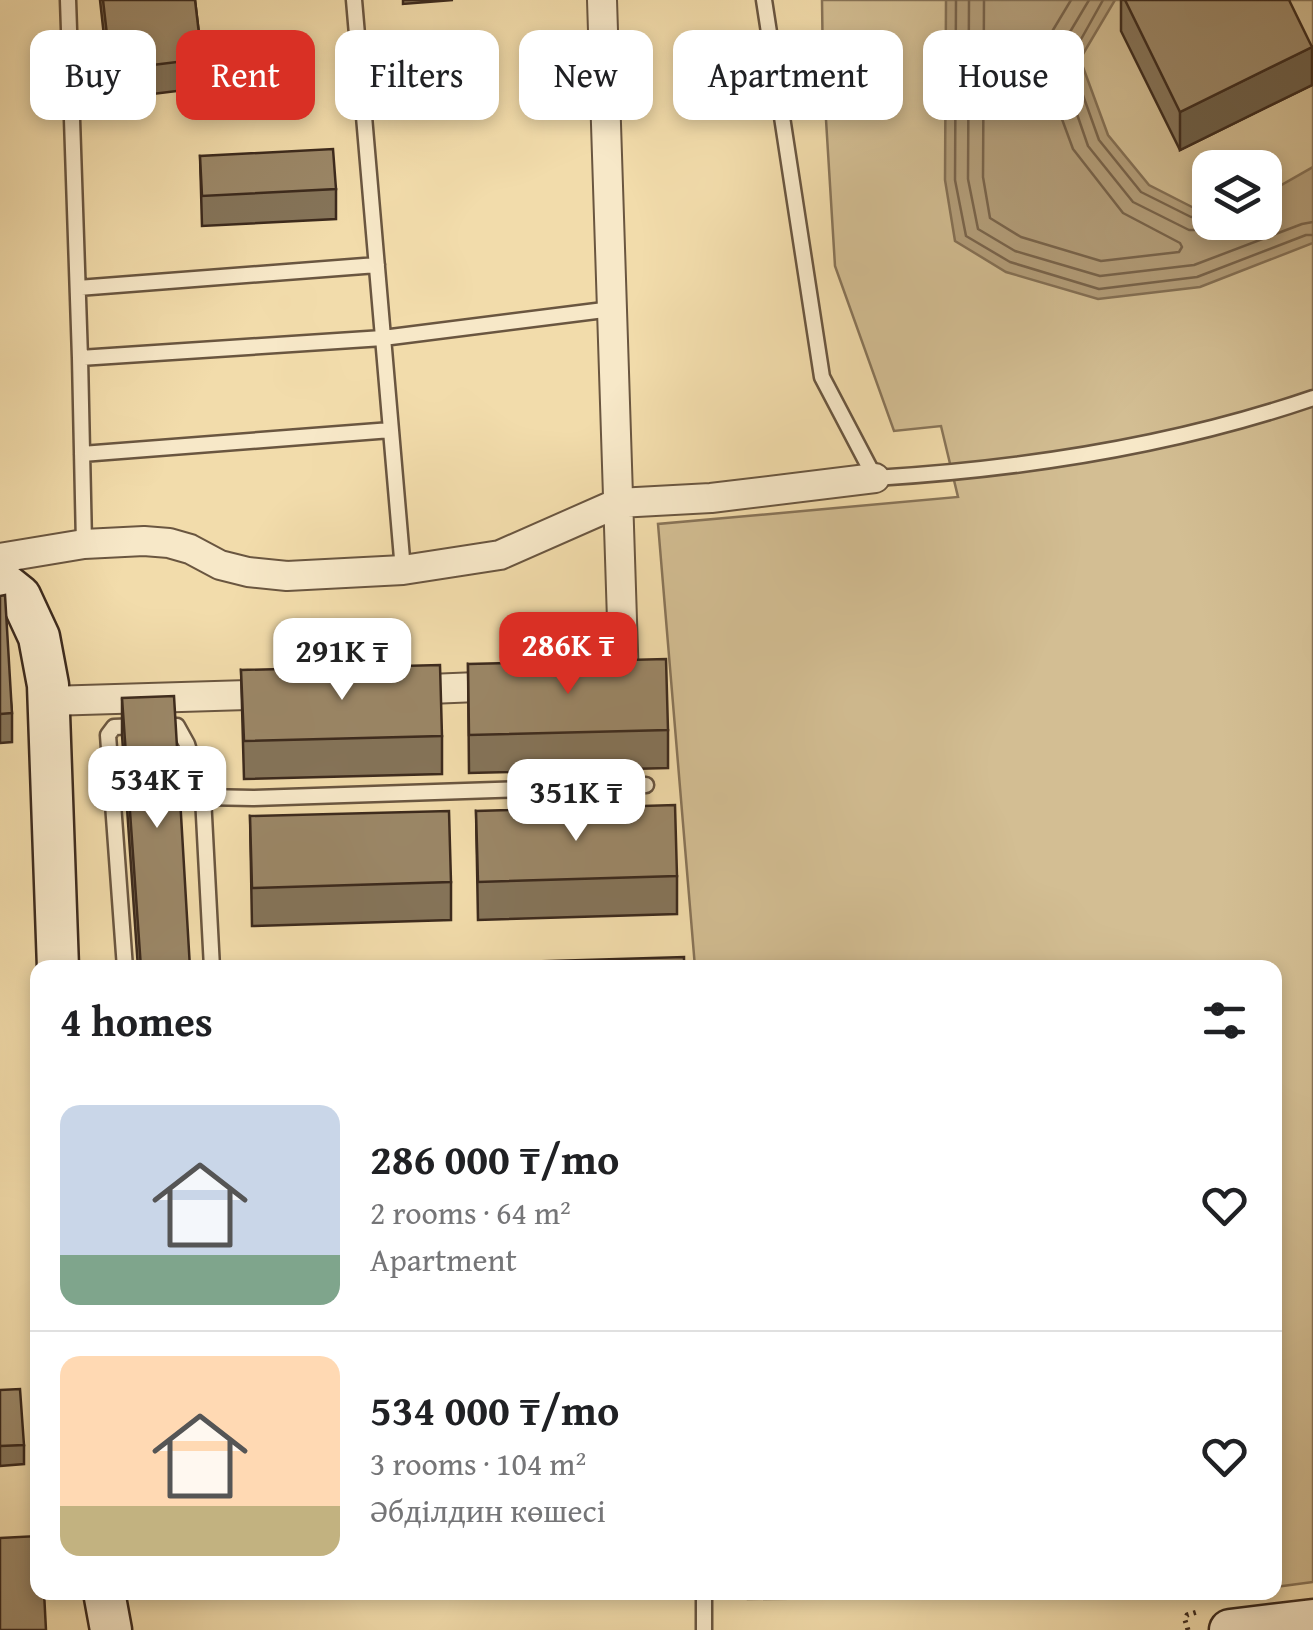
<!DOCTYPE html>
<html lang="en">
<head>
<meta charset="utf-8">
<style>
  body { margin:0; font-family:"Gentium Book Plus",serif; background:#f2f2f2; color:#202124; height:100vh; display:flex; flex-direction:column; font-size:38px; white-space:nowrap }
  * { box-sizing:border-box; margin:0 }
  p { font-size:32px; color:#757577 }
  .icon { flex:none; width:55px; height:55px; fill:none; stroke:currentColor; stroke-width:2; stroke-linecap:round; stroke-linejoin:round }
  .map { position:relative; flex:1; overflow:hidden }
  .panel { position:absolute; left:30px; top:960px; width:1252px; height:640px; display:flex; flex-direction:column; background:#fff; border-radius:20px; box-shadow:0 5px 15px #0003 }
  .panel>* { flex:none }
  .hud { position:absolute; left:30px; top:30px; width:1255px; height:90px; display:flex; gap:20px }
  .controls { position:absolute; left:1192px; top:150px; display:grid; gap:20px }
  .controls a { display:grid; place-items:center; width:90px; height:90px; border-radius:20px; background:#fff; box-shadow:0 5px 15px #0003; font-size:50px }
  .price { position:absolute; translate:-50% -85px; padding:0 22px; border-radius:20px; background:#fff; color:#222; font-size:32px; line-height:65px; filter:drop-shadow(0 2px 5px #0008) }
  .price::after { content:''; position:absolute; left:50%; top:60px; width:30px; height:22px; margin-left:-15px; background:inherit; clip-path:polygon(0 0,100% 0,50% 100%) }
  .price.active { background:#d93025; color:#fff }
  ul { padding:0; list-style:none }
  li { display:flex; align-items:center; gap:30px; height:250px; padding:0 30px }
  li+li { border-top:2px solid #e0e0e0 }
  li span { display:grid; place-items:center; flex:none; width:280px; height:200px; border-radius:20px; color:#555 }
  li>.icon { margin-inline-start:auto }
  span .icon { width:120px; height:120px; fill:#fffc; stroke-width:1 }
  li b { font-size:42px }
  h2 { display:flex; justify-content:space-between; align-items:center; height:120px; padding:0 30px; font-size:42px }
  .tag { padding:0 35px; border-radius:20px; background:#fff; box-shadow:0 5px 15px #0003; font-size:35px; line-height:90px }
  .tag.active { background:#d93025; color:#fff }
  .map>svg:first-child { display:block }
  .green { fill:#d3be93; stroke:#887458; stroke-width:2.5; fill-rule:evenodd }
  .water { fill:#b49f7b; stroke:#847055; stroke-width:2.5 }
  .lines { fill:none; stroke-linecap:round; stroke-linejoin:round }
  .shore { stroke:#78644c; stroke-width:2.5 }
  .service-casing { stroke:#6a5640; stroke-width:19 }
  .minor-casing { stroke:#6a5640; stroke-width:32 }
  .secondary-casing { stroke:#3c2a1d; stroke-width:45 }
  .path { stroke:#3c2a1d; stroke-width:5; stroke-dasharray:2.5 5; stroke-linecap:butt }
  .service { stroke:#f7e8c8; stroke-width:14 }
  .minor { stroke:#f7e8c8; stroke-width:28 }
  .secondary { stroke:#f7e8c8; stroke-width:40 }
  .wall { fill:#857459; stroke:#3c2a1d; stroke-width:2.5 }
  .shaded-wall { fill:#6c5e48; stroke:#3c2a1d; stroke-width:2.5 }
  .building { fill:#9b8767; stroke:#3c2a1d; stroke-width:2.5 }
</style>
</head>
<body>
<div class="map">
<svg width="1313" height="1630" viewBox="0 0 1313 1630">
  <rect width="100%" height="100%" fill="#f2dcab"/>
  <filter id="stains"><feTurbulence type="fractalNoise" baseFrequency=".002" numOctaves="4"/><feColorMatrix values="0 0 0 0 .2 0 0 0 0 .09 0 0 0 0 .02 0 0 0 .5 -.17"/></filter>
  <radialGradient id="worn" r=".72"><stop offset=".6" stop-color="#630" stop-opacity="0"/><stop offset="1" stop-color="#630" stop-opacity=".3"/></radialGradient>
  <path class="green" d="M822 0H1313V1582L1275 1587V968L695 967 658 524 958 497 941 426 894 431 835 266 823 71ZM1210 168H1265V222H1210Z
    M748 1593V1592L1238 1593 1222 1595 748 1599Z"/>
  <path class="water" d="M946 0H1115L1080 59 1108 135 1149 185 1194 208 1210 204V222H1265V191L1276 188 1313 167V243L1200 287 1098 299 1006 272 955 241 945 180Z"/>
  <g class="lines">
    <path class="shore" d="M956 0 955 180 966 236 1010 262 1099 289 1197 277 1306 235H1313
      M969 0 968 179 978 229 1015 251 1100 276 1194 265 1302 224 1313 222
      M984 0 983 177 990 218 1021 237 1101 261 1179 252 1182 247 1180 243 1123 213 1073 149 1045 73 1043 59 1047 40 1071 0
      M1089 0 1061 47 1058 59 1088 146 1133 202 1189 230H1201L1222 222
      M1103 0 1070 59 1099 140 1141 192 1191 217 1210 215"/>
    <g class="service-casing">
      <path id="service" d="M68 0 80 358 84 544
        M354 0 403 570
        M764 0 822 377 875 478C1023 469 1173 446 1313 398
        M78 288 377 265
        M80 358 383 338 612 309
        M82 454 391 430
        M159 726H177L187 744 203 797
        M125 968 108 735 114 727 138 726
        M212 968 203 797 253 798 646 785
        M704 1630V1592"/>
    </g>
    <g class="minor-casing">
      <path id="minor" d="M602 0 624 682 610 683
        M0 558 84 544 144 541 169 543 190 549 220 565 248 572 287 576 403 570 500 555 618 503 711 498 875 478
        M405 690 502 686
        M49 701 277 694"/>
    </g>
    <g class="secondary-casing">
      <path id="secondary" d="M0 580 20 596 39 637 48 685 58 968
        M104 1592 111 1630
        M1230 1630 1313 1620"/>
    </g>
    <path class="path" d="M1188 1630 1185 1620 1187 1615 1200 1611"/>
    <use href="#service" class="service"/>
    <use href="#minor" class="minor"/>
    <use href="#secondary" class="secondary"/>
  </g>
  <path class="wall" d="M100 0H195L202 59V88L111 99Z
    M403 0H453L403 4Z
    M1121 0H1289L1312 85 1180 150 1121 31Z
    M200 156 336 189V219L202 226Z
    M0 596 12 713V742L0 743Z
    M468 664 668 730V768L469 773Z
    M241 670 442 736V774L244 779Z
    M122 698 190 968H138L122 735Z
    M476 811 677 876V914L478 920Z
    M250 816 451 882V920L252 926Z
    M0 1390 24 1445V1464L0 1466Z"/>
  <path class="shaded-wall" d="M1312 47V85L1180 150V112Z"/>
  <path class="building" d="M103 0H195L202 59 111 70Z
    M1125 0H1289L1312 47 1180 112Z
    M333 149 336 189 202 196 200 156Z
    M5 595 12 713 0 714V596Z
    M666 659 668 730 469 735 468 664Z
    M440 665 442 736 244 741 241 670Z
    M174 696 190 968H141L122 698Z
    M675 805 677 876 478 882 476 811Z
    M449 811 451 882 252 888 250 816Z
    M684 957V968H485V963Z
    M458 963V968H299Z
    M20 1389 24 1445 0 1446V1390Z
    M38 1536V1592H44L46 1630H0V1538Z"/>
  <rect width="100%" height="100%" filter="url(#stains)"/>
  <rect width="100%" height="100%" fill="url(#worn)"/>
</svg>
<div class="controls">
<a><svg class="icon" aria-label="layers" viewBox="0 0 24 24"><path d="M12 4l9 5-9 5-9-5zM3 14l9 5 9-5"/></svg></a>
</div>
<b class="price active" style="left:568px;top:697px">286K ₸</b>
<b class="price" style="left:342px;top:703px">291K ₸</b>
<b class="price" style="left:157px;top:831px">534K ₸</b>
<b class="price" style="left:576px;top:844px">351K ₸</b>
<div class="hud">
<a class="tag">Buy</a>
<a class="tag active">Rent</a>
<a class="tag">Filters</a>
<a class="tag">New</a>
<a class="tag">Apartment</a>
<a class="tag">House</a>
</div>
<section class="panel">
<h2>4 homes<svg class="icon" aria-label="filters" viewBox="0 0 24 24"><path d="M4 7h16M4 17h16"/><circle cx="9" cy="7" r="2"/><circle cx="15" cy="17" r="2"/></svg></h2>
<ul>
<li><span style="background:linear-gradient(#c9d6e8 75%,#7fa58c 0)"><svg class="icon" aria-label="home" viewBox="0 0 24 24"><path d="M3 11l9-7 9 7M6 9v11h12V9"/></svg></span><div><b>286 000 ₸/mo</b><p>2 rooms · 64 m²</p><p>Apartment</p></div><svg class="icon" aria-label="heart" viewBox="0 0 24 24"><path d="M12 20l-8-8c-3-5 5-10 8-4 3-6 11-1 8 4z"/></svg></li>
<li><span style="background:linear-gradient(#ffd9b3 75%,#c2b280 0)"><svg class="icon" aria-label="home" viewBox="0 0 24 24"><path d="M3 11l9-7 9 7M6 9v11h12V9"/></svg></span><div><b>534 000 ₸/mo</b><p>3 rooms · 104 m²</p><p>Әбділдин көшесі</p></div><svg class="icon" aria-label="heart" viewBox="0 0 24 24"><path d="M12 20l-8-8c-3-5 5-10 8-4 3-6 11-1 8 4z"/></svg></li>
</ul>
</section>
</div>
</body>
</html>
